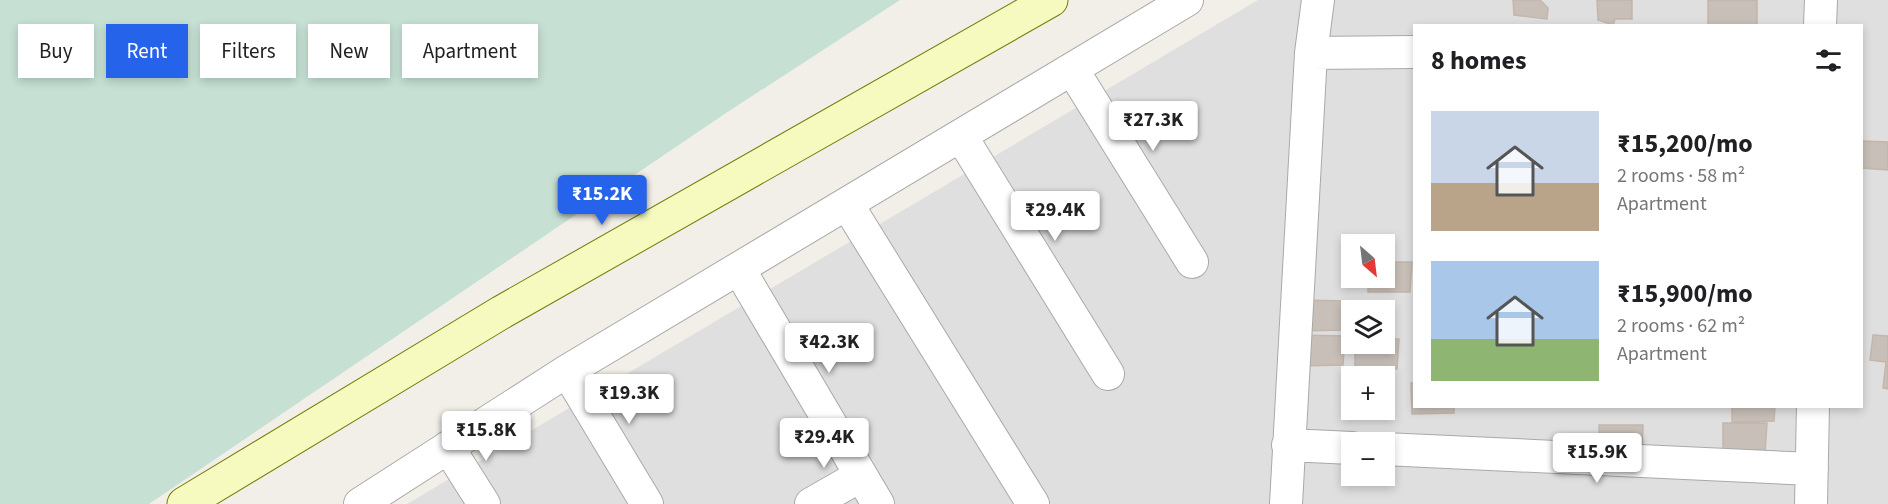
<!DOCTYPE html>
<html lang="en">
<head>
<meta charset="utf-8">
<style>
  body { margin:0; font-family:"Source Sans 3",sans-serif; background:#f2f2f2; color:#202124; height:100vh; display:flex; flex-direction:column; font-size:22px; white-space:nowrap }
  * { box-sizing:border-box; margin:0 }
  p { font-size:20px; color:#757577 }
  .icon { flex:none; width:33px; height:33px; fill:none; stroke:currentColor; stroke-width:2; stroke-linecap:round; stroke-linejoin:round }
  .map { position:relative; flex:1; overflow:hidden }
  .sheet { position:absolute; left:1413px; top:24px; width:450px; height:384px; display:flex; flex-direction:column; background:#fff; border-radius:0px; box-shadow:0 3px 9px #0003 }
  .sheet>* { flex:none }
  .guide { position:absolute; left:18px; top:24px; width:570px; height:54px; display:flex; gap:12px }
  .needle { width:39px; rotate:152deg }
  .tools { position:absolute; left:1341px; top:234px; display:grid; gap:12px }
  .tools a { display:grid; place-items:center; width:54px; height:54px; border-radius:0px; background:#fff; box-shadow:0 3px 9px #0003; font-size:30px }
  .price { position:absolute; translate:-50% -51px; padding:0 14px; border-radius:6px; background:#fff; color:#222; font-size:20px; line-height:39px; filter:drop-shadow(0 2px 3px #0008) }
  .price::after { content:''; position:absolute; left:50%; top:36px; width:18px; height:14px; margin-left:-9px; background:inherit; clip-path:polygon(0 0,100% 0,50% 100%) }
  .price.on { background:#2563eb; color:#fff }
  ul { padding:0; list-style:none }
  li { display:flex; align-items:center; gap:18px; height:150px; padding:0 18px }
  li span { display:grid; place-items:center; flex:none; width:168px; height:120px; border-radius:0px; color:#555 }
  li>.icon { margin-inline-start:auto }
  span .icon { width:72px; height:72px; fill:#fffc; stroke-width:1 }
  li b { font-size:26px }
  h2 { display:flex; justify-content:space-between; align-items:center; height:72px; padding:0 18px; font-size:26px }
  .pill { padding:0 21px; border-radius:0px; background:#fff; box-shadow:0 3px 9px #0003; font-size:21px; line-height:54px }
  .pill.on { background:#2563eb; color:#fff }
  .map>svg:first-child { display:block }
  .residential { fill:#e0dfdf; fill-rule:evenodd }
  .wetland { fill:#c6e0d4 }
  .building { fill:#c7bfb8; stroke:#c4b6ab; stroke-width:1.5 }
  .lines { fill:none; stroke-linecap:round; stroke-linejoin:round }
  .street-casing { stroke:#a9a9a9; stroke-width:34 }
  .secondary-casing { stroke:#707d05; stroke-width:35 }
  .street { stroke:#fff; stroke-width:32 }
  .secondary { stroke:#f7fabf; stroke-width:33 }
</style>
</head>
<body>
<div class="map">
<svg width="1888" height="504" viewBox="0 0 1888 504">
  <rect width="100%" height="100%" fill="#f2efe9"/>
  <path class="residential" d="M1258 0H1888V504H407ZM1414 26H1862V406H1414ZM1352 244H1384V278H1352ZM1352 310H1384V344H1352ZM1352 376H1384V410H1352ZM1352 442H1384V476H1352Z"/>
  <path class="wetland" d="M0 0H900L723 115 149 504H0Z"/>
  <path class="building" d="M1513 0H1540L1548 8 1547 19 1514 15Z
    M1597 0H1632V19H1615L1613 25 1598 20Z
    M1708 0H1757V26H1708Z
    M1862 141 1888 142V170L1862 168Z
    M1384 262H1412L1410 292H1368V278H1384Z
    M1303 300 1347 301 1345 330 1303 331Z
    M1301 335 1345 336 1343 365 1301 366Z
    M1873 335 1888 336V389L1883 388 1886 362 1870 360Z
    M1384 339H1399L1397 369 1355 370V344H1384Z
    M1384 377H1394L1393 406 1384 407Z
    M1411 383H1414V406H1454V413L1412 414Z
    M1732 406H1775L1774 421 1732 422Z
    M1723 423H1767L1765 453H1723Z
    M1599 425H1643L1642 455H1600Z"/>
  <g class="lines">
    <g class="street-casing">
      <path id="street" d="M1820 26 1821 0
        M1311 53 1414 52
        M1072 69 1192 262
        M961 136 1108 374
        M847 204 1033 504
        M739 269 878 504
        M567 371 647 504
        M1288 445 1352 448
        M448 447 484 504
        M1384 449 1812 469
        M360 504 567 371 1187 0
        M811 504 860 476
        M1286 504 1311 53 1318 0
        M1811 504 1813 406"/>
    </g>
    <g class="secondary-casing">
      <path id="secondary" d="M184 504 502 312 1051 0"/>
    </g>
    <use href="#street" class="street"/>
    <use href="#secondary" class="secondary"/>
  </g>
</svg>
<div class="tools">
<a><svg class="needle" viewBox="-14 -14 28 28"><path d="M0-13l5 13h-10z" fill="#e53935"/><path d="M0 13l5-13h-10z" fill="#757577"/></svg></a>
<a><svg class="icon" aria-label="layers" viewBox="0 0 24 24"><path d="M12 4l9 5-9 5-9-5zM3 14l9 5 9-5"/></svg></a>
<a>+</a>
<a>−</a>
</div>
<b class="price" style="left:1153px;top:152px">₹27.3K</b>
<b class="price on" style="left:602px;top:226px">₹15.2K</b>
<b class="price" style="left:1055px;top:242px">₹29.4K</b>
<b class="price" style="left:829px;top:374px">₹42.3K</b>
<b class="price" style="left:629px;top:425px">₹19.3K</b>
<b class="price" style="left:486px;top:462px">₹15.8K</b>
<b class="price" style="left:824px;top:469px">₹29.4K</b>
<b class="price" style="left:1597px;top:484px">₹15.9K</b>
<div class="guide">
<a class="pill">Buy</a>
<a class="pill on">Rent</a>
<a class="pill">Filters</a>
<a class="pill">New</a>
<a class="pill">Apartment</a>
</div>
<section class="sheet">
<h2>8 homes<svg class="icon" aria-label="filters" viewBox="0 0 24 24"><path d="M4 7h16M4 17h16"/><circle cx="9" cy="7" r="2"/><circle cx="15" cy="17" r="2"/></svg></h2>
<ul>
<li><span style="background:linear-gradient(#c9d6e8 60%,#b9a48a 0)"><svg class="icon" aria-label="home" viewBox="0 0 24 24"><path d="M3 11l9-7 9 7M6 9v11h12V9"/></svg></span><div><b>₹15,200/mo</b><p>2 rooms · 58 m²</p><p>Apartment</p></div></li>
<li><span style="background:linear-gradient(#a9c7e8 65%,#8fb573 0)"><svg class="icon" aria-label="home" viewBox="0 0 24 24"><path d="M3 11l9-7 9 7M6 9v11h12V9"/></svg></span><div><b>₹15,900/mo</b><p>2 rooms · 62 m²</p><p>Apartment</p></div></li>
</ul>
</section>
</div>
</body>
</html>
